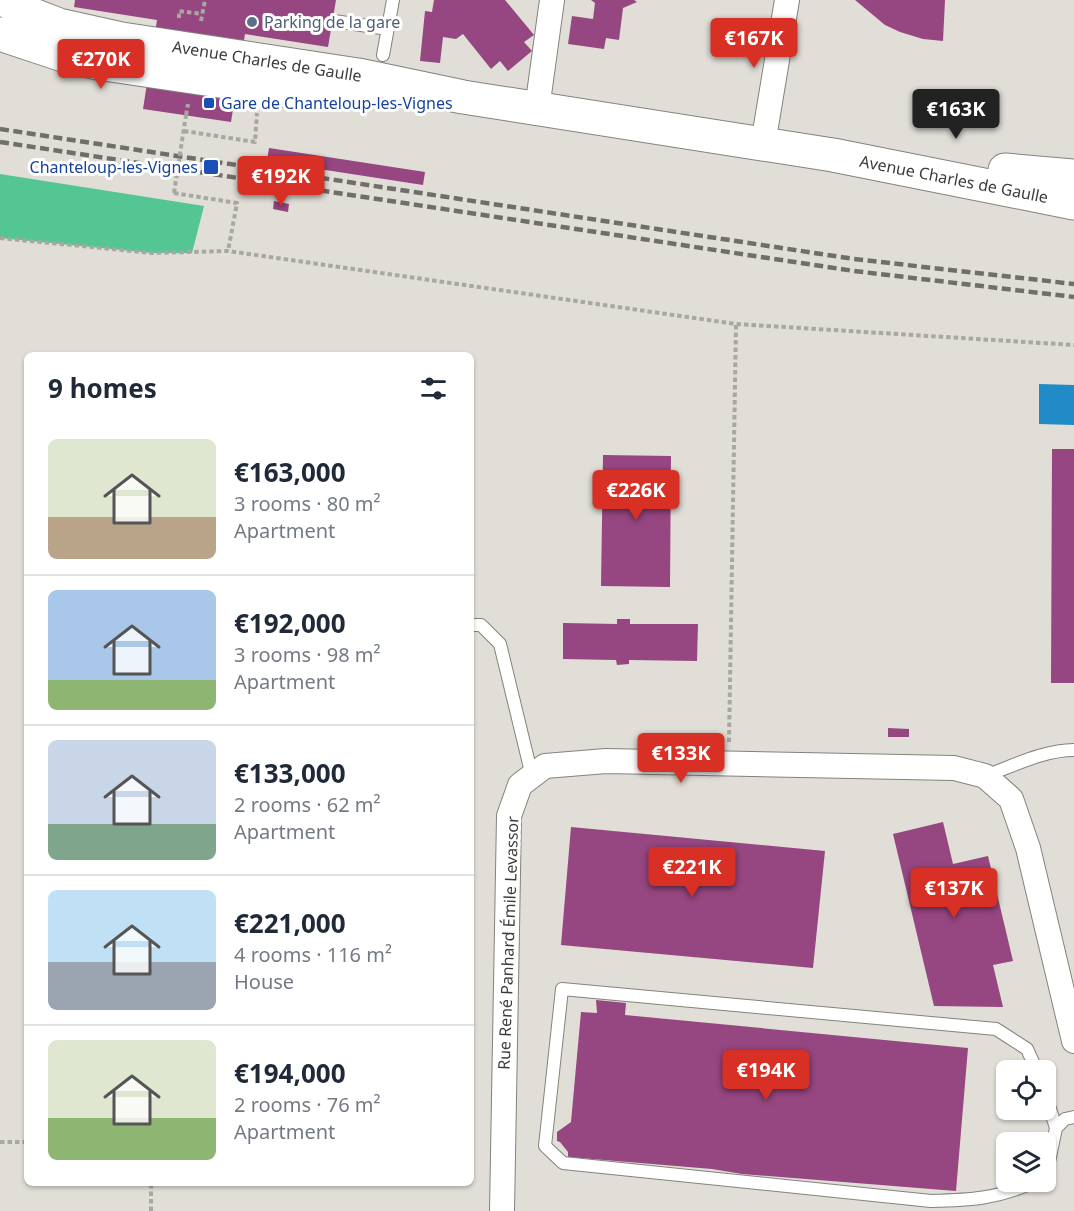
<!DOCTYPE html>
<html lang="en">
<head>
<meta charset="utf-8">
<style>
  body { margin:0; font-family:"Noto Sans",sans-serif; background:#f6f6f7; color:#1f2937; height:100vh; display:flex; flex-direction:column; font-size:22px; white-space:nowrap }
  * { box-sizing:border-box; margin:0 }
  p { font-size:20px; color:#747a83 }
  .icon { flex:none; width:33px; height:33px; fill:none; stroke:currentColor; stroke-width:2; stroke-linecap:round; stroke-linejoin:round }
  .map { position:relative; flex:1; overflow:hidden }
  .drawer { position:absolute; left:24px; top:352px; width:450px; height:834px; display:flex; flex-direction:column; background:#fff; border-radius:9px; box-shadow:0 2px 4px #0004 }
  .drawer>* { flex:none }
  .tools { position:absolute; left:996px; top:1060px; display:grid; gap:12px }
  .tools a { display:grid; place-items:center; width:60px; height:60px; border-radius:9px; background:#fff; box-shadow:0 2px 4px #0004; font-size:30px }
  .price { position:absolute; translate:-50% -51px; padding:0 14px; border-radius:6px; background:#d93025; color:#fff; font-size:20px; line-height:39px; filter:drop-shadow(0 2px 3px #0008) }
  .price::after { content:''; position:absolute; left:50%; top:36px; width:18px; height:14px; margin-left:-9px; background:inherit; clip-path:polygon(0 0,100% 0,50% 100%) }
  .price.current { background:#222; color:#fff }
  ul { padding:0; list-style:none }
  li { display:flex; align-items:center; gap:18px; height:150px; padding:0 24px }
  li+li { border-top:2px solid #e0e1e3 }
  li span { display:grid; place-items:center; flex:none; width:168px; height:120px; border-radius:9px; color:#555 }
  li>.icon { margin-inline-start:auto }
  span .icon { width:72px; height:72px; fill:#fffc; stroke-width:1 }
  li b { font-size:26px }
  h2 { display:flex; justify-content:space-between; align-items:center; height:72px; padding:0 24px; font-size:26px }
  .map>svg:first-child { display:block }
  .forest { fill:#53c693 }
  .water { fill:#208bc7 }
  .building { fill:#964680 }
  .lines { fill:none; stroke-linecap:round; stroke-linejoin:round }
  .lane-casing { stroke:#84827c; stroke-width:14 }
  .street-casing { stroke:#84827c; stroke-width:26 }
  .secondary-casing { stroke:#84827c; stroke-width:35 }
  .path { stroke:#a8a7a1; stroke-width:4; stroke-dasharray:4.5 3; stroke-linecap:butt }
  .lane { stroke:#fff; stroke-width:12 }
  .street { stroke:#fff; stroke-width:24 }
  .secondary { stroke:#fff; stroke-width:33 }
  .rail { stroke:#6f6e69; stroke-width:4.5; stroke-dasharray:9 4.5; stroke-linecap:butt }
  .path-bridge { stroke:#a8a7a1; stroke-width:4; stroke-dasharray:4.5 3; stroke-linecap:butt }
  .service-dot { fill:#5c6f8a; stroke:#fff; stroke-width:2 }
  .transit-dot { fill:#1a4fb4; stroke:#fff; stroke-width:2 }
  .labels { text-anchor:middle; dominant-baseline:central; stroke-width:6; stroke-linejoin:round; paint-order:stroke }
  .service-label { font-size:16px; fill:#4e5e75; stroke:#fff; text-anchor:start }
  .street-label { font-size:16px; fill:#3d3c39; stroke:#fff }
  .transit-label { font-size:16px; fill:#164399; stroke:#fff; text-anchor:start }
</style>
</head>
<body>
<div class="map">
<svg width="1074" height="1211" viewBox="0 0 1074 1211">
  <rect width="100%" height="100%" fill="#e0ded7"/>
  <path class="forest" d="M0 174 204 206 192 253H152L0 238Z"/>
  <path class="water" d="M1039 384 1074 385V425L1039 424Z"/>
  <path class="building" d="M75 0H336L328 47 245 34 231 122 143 109 157 20 74 7Z
    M434 0H505L534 35 524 42 532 51 508 71 500 61 491 69 463 34 456 39 443 37 440 63 420 61 425 11 432 12Z
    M591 0H634L637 2 623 8 619 40 606 38 604 49 568 44 572 16 593 19 595 3Z
    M855 0H945L943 41 923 39 900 32 885 25Z
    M269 148 425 172 423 185 267 161Z
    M274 201 289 204 288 212 273 209Z
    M1052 449H1074V683H1051Z
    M603 455 671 456 670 587 601 586Z
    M617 619H630V624H698L697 661 629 660V664L617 665 616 660 563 659V623L617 624Z
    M888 728 909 729V737H888Z
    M943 822 953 864 988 856 1013 961 993 965 1003 1007 934 1006 893 834Z
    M571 827 825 851 813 968 561 945Z
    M596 1000 626 1003 625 1015 968 1048 956 1191 742 1174 712 1169 568 1157V1152L560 1142 557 1141V1132L571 1122 581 1012 597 1013Z"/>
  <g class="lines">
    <g class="lane-casing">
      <path id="lane" d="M334 21 388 29
        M383 55 393 0
        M471 625H481L500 644 532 776
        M985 776C1013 766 1044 750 1074 750
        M1046 1096 1056 1128 1046 1176
        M1056 1128 1065 1119 1074 1117
        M1034 1182C997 1199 970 1200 931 1201L563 1163 545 1146 562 989 996 1029 1027 1049 1037 1071"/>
    </g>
    <g class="street-casing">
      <path id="street" d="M537 109 552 0
        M763 144 787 0
        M502 1211 509 816 520 785 545 766 606 761 954 768 985 776 1011 799 1028 848 1074 1041"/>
    </g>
    <g class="secondary-casing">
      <path id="secondary" d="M5 0 28 13 59 25 122 39 358 75 463 97 833 155 1074 203
        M0 34 63 55 97 63 282 90 362 93
        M1005 170 1074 176"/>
    </g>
    <path class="path" d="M179 18V11L202 14
      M201 21 205 0
      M186 115 188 104
      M184 131 255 142 257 113
      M174 193 237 203 228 251
      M0 238 152 253 228 251 736 324 1074 345
      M729 742 736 324
      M0 1142H27
      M151 1211V1184"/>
    <use href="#lane" class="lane"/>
    <use href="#street" class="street"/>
    <use href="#secondary" class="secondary"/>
    <path class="rail" d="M0 129 854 259 1074 284
      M0 142 854 271 1074 297"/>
    <path class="path-bridge" d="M174 193 186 115"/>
  </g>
  <circle class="service-dot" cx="252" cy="22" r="6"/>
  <g class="transit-dot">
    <rect x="203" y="97" width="12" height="12" rx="3"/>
    <rect x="203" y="159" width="16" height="16" rx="3"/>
  </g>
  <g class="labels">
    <g class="service-label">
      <text x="264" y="22">Parking de la gare</text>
    </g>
    <g class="street-label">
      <text transform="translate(267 61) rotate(9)">Avenue Charles de Gaulle</text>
      <text transform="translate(954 179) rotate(11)">Avenue Charles de Gaulle</text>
      <text transform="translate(508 943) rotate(-88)">Rue René Panhard Émile Levassor</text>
    </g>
    <g class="transit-label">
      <text x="221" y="103">Gare de Chanteloup-les-Vignes</text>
      <text x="198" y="167" text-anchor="end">Chanteloup-les-Vignes</text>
    </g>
  </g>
</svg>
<div class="tools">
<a><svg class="icon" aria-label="locate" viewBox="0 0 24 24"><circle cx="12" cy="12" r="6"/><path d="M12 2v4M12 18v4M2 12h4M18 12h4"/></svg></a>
<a><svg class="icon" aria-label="layers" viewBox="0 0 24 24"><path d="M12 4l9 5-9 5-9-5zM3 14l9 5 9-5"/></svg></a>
</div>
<b class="price" style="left:754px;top:69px">€167K</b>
<b class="price" style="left:101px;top:90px">€270K</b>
<b class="price current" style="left:956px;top:140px">€163K</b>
<b class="price" style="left:281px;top:207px">€192K</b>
<b class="price" style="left:636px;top:521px">€226K</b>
<b class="price" style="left:681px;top:784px">€133K</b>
<b class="price" style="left:692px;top:898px">€221K</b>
<b class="price" style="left:954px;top:919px">€137K</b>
<b class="price" style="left:766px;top:1101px">€194K</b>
<section class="drawer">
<h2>9 homes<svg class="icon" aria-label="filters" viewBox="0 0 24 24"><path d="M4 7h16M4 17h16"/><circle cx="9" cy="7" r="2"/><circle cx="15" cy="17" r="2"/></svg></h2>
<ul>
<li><span style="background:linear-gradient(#dfe7d0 65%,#b9a48a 0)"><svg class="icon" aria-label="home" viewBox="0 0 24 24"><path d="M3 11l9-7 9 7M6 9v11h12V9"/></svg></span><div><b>€163,000</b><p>3 rooms · 80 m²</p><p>Apartment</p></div></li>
<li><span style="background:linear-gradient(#a9c7e8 75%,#8fb573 0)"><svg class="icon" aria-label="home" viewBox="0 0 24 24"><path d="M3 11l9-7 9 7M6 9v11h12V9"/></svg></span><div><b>€192,000</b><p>3 rooms · 98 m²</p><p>Apartment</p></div></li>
<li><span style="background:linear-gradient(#c9d6e8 70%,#7fa58c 0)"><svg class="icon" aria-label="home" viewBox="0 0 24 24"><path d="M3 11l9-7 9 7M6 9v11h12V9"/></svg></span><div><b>€133,000</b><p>2 rooms · 62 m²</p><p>Apartment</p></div></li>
<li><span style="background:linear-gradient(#bfe0f5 60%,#9aa5b1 0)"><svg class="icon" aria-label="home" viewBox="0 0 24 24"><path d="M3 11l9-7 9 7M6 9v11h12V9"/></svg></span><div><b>€221,000</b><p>4 rooms · 116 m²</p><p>House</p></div></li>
<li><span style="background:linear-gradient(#dfe7d0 65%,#8fb573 0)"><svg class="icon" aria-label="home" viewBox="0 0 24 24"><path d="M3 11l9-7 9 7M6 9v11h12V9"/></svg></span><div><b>€194,000</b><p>2 rooms · 76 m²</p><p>Apartment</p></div></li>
</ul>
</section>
</div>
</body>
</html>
